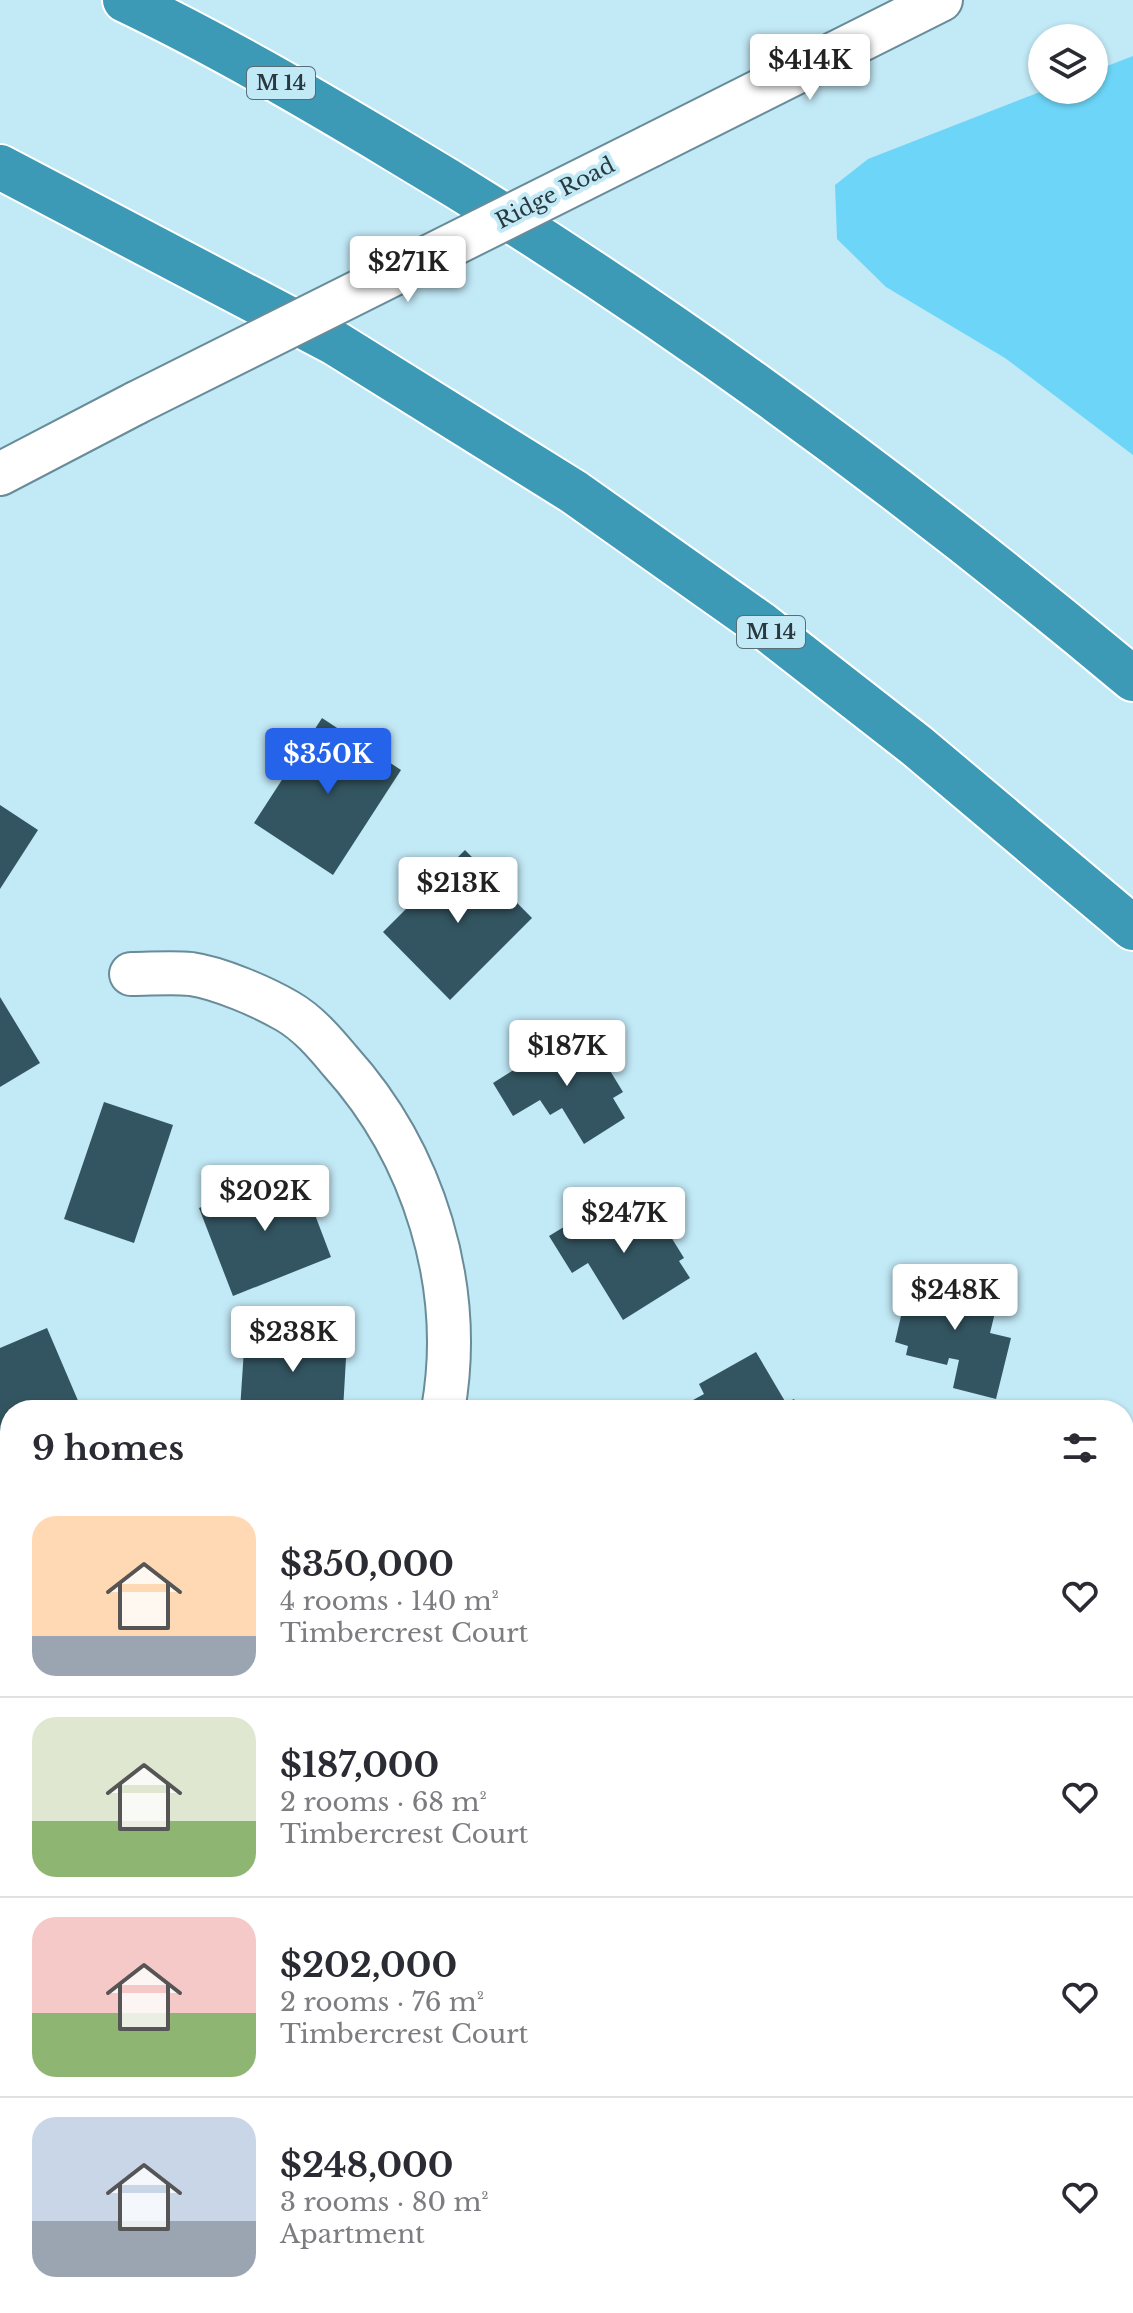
<!DOCTYPE html>
<html lang="en">
<head>
<meta charset="utf-8">
<style>
  body { margin:0; font-family:"Libre Baskerville",serif; background:#f7f7f7; color:#2b2b33; height:100vh; display:flex; flex-direction:column; font-size:30px; white-space:nowrap }
  * { box-sizing:border-box; margin:0 }
  p { font-size:26px; color:#7c7c81 }
  .icon { flex:none; width:44px; height:44px; fill:none; stroke:currentColor; stroke-width:2; stroke-linecap:round; stroke-linejoin:round }
  .map { position:relative; flex:1; overflow:hidden }
  .details { position:absolute; left:0px; top:1400px; width:1134px; height:914px; display:flex; flex-direction:column; background:#fff; border-radius:32px 32px 0 0; box-shadow:0 2px 6px #0004 }
  .details>* { flex:none }
  .tools { position:absolute; left:1028px; top:24px; display:grid; gap:16px }
  .tools a { display:grid; place-items:center; width:80px; height:80px; border-radius:50%; background:#fff; box-shadow:0 2px 6px #0004; font-size:40px }
  .price { position:absolute; translate:-50% -68px; padding:0 18px; border-radius:8px; background:#fff; color:#222; font-size:26px; line-height:52px; filter:drop-shadow(0 2px 4px #0008) }
  .price::after { content:''; position:absolute; left:50%; top:48px; width:24px; height:18px; margin-left:-12px; background:inherit; clip-path:polygon(0 0,100% 0,50% 100%) }
  .price.current { background:#2563eb; color:#fff }
  ul { padding:0; list-style:none }
  li { display:flex; align-items:center; gap:24px; height:200px; padding:0 32px }
  li+li { border-top:2px solid #e1e1e2 }
  li span { display:grid; place-items:center; flex:none; width:224px; height:160px; border-radius:24px; color:#555 }
  li>.icon { margin-inline-start:auto }
  span .icon { width:96px; height:96px; fill:#fffc; stroke-width:1 }
  li b { font-size:34px }
  h2 { display:flex; justify-content:space-between; align-items:center; height:96px; padding:0 32px; font-size:34px }
  .map>svg:first-child { display:block }
  .green { fill:#6dd6f8 }
  .building { fill:#335561 }
  .lines { fill:none; stroke-linecap:round; stroke-linejoin:round }
  .minor-casing { stroke:#688c99; stroke-width:46 }
  .highway-casing { stroke:#fff; stroke-width:48 }
  .minor { stroke:#fff; stroke-width:42 }
  .highway { stroke:#3c9ab6; stroke-width:44 }
  .minor-bridge-casing { stroke:#688c99; stroke-width:46; stroke-linecap:butt }
  .minor-bridge { stroke:#fff; stroke-width:42 }
  .labels { text-anchor:middle; dominant-baseline:central; stroke-width:8; stroke-linejoin:round; paint-order:stroke }
  .shield { fill:#c2e9f6; stroke:#586e76; stroke-width:2 }
  .shield-label { font-size:20px; font-weight:bold; fill:#2a393f }
  .street-label { font-size:22px; fill:#2a393f; stroke:#c2e9f6 }
</style>
</head>
<body>
<div class="map">
<svg width="1133" height="2313" viewBox="0 0 1133 2313">
  <rect width="100%" height="100%" fill="#c2e9f6"/>
  <path class="green" d="M1133 56V455L1005 358 886 287 837 239 835 185 868 159 1045 90H1094V71Z"/>
  <path class="building" d="M322 718 401 770 333 875 254 823Z
    M0 805 38 830 0 889Z
    M465 850 532 918 450 1000 383 932Z
    M0 997 40 1063 0 1087Z
    M587 1033 623 1092 613 1098 625 1118 584 1144 562 1108 550 1115 540 1100 513 1116 493 1083 539 1054 543 1060Z
    M104 1102 173 1125 134 1243 64 1219Z
    M298 1170 331 1257 233 1296 199 1208Z
    M647 1198 684 1258 679 1261 690 1278 623 1320 588 1263 572 1273 549 1236 600 1205 609 1221Z
    M933 1276 1000 1292 990 1333 1011 1338 996 1399 953 1388 959 1360 949 1358 947 1365 906 1355 908 1346 895 1342 910 1277 931 1282Z
    M47 1328 82 1410H10V1470L0 1475V1348Z
    M245 1334 347 1341 343 1410H240Z
    M756 1352 786 1403 794 1399 801 1410H687L684 1405 704 1394 699 1384Z
    M1133 1443V1551L1124 1553V1445Z
    M9 1743 10 1810 3 1813 5 1817 0 1819V1747Z
    M1133 1922V2008L1124 1990V1927Z
    M10 2129V2244L0 2225V2134Z
    M1133 2276V2313H1079L1076 2306 1080 2304H1124V2281Z
    M447 2304H495L520 2313H437L438 2309 444 2311Z
    M707 2304H791L797 2312 713 2313Z"/>
  <g class="lines">
    <g class="minor-casing">
      <path id="minor" d="M650 146 941 0
        M0 474 136 403
        M131 974C150 974 172 972 191 974 219 978 263 997 287 1011 308 1023 325 1043 340 1061 424 1154 465 1286 443 1410
        M0 1572 10 1568
        M1124 2163 1133 2158
        M961 2304 968 2313"/>
    </g>
    <g class="highway-casing">
      <path id="highway" d="M125 0C217 44 306 96 393 148 655 303 899 483 1133 679
        M0 167 335 343 574 492 762 625 917 746 1133 928"/>
    </g>
    <use href="#minor" class="minor"/>
    <use href="#highway" class="highway"/>
    <g class="minor-bridge-casing">
      <path id="minor-bridge" d="M136 403 650 146"/>
    </g>
    <use href="#minor-bridge" class="minor-bridge"/>
  </g>
  <g class="labels">
    <g class="shield">
      <rect x="247" y="67" width="68" height="32" rx="6"/>
      <rect x="737" y="616" width="68" height="32" rx="6"/>
    </g>
    <g class="shield-label">
      <text x="281" y="83">M 14</text>
      <text x="771" y="632">M 14</text>
    </g>
    <g class="street-label">
      <text transform="translate(555 193) rotate(-27)">Ridge Road</text>
    </g>
  </g>
</svg>
<div class="tools">
<a><svg class="icon" aria-label="layers" viewBox="0 0 24 24"><path d="M12 4l9 5-9 5-9-5zM3 14l9 5 9-5"/></svg></a>
</div>
<b class="price" style="left:810px;top:102px">$414K</b>
<b class="price" style="left:408px;top:304px">$271K</b>
<b class="price current" style="left:328px;top:796px">$350K</b>
<b class="price" style="left:458px;top:925px">$213K</b>
<b class="price" style="left:567px;top:1088px">$187K</b>
<b class="price" style="left:265px;top:1233px">$202K</b>
<b class="price" style="left:624px;top:1255px">$247K</b>
<b class="price" style="left:955px;top:1332px">$248K</b>
<b class="price" style="left:293px;top:1374px">$238K</b>
<section class="details">
<h2>9 homes<svg class="icon" aria-label="filters" viewBox="0 0 24 24"><path d="M4 7h16M4 17h16"/><circle cx="9" cy="7" r="2"/><circle cx="15" cy="17" r="2"/></svg></h2>
<ul>
<li><span style="background:linear-gradient(#ffd9b3 75%,#9aa5b1 0)"><svg class="icon" aria-label="home" viewBox="0 0 24 24"><path d="M3 11l9-7 9 7M6 9v11h12V9"/></svg></span><div><b>$350,000</b><p>4 rooms · 140 m²</p><p>Timbercrest Court</p></div><svg class="icon" aria-label="heart" viewBox="0 0 24 24"><path d="M12 20l-8-8c-3-5 5-10 8-4 3-6 11-1 8 4z"/></svg></li>
<li><span style="background:linear-gradient(#dfe7d0 65%,#8fb573 0)"><svg class="icon" aria-label="home" viewBox="0 0 24 24"><path d="M3 11l9-7 9 7M6 9v11h12V9"/></svg></span><div><b>$187,000</b><p>2 rooms · 68 m²</p><p>Timbercrest Court</p></div><svg class="icon" aria-label="heart" viewBox="0 0 24 24"><path d="M12 20l-8-8c-3-5 5-10 8-4 3-6 11-1 8 4z"/></svg></li>
<li><span style="background:linear-gradient(#f6c9c9 60%,#8fb573 0)"><svg class="icon" aria-label="home" viewBox="0 0 24 24"><path d="M3 11l9-7 9 7M6 9v11h12V9"/></svg></span><div><b>$202,000</b><p>2 rooms · 76 m²</p><p>Timbercrest Court</p></div><svg class="icon" aria-label="heart" viewBox="0 0 24 24"><path d="M12 20l-8-8c-3-5 5-10 8-4 3-6 11-1 8 4z"/></svg></li>
<li><span style="background:linear-gradient(#c9d6e8 65%,#9aa5b1 0)"><svg class="icon" aria-label="home" viewBox="0 0 24 24"><path d="M3 11l9-7 9 7M6 9v11h12V9"/></svg></span><div><b>$248,000</b><p>3 rooms · 80 m²</p><p>Apartment</p></div><svg class="icon" aria-label="heart" viewBox="0 0 24 24"><path d="M12 20l-8-8c-3-5 5-10 8-4 3-6 11-1 8 4z"/></svg></li>
</ul>
</section>
</div>
</body>
</html>
